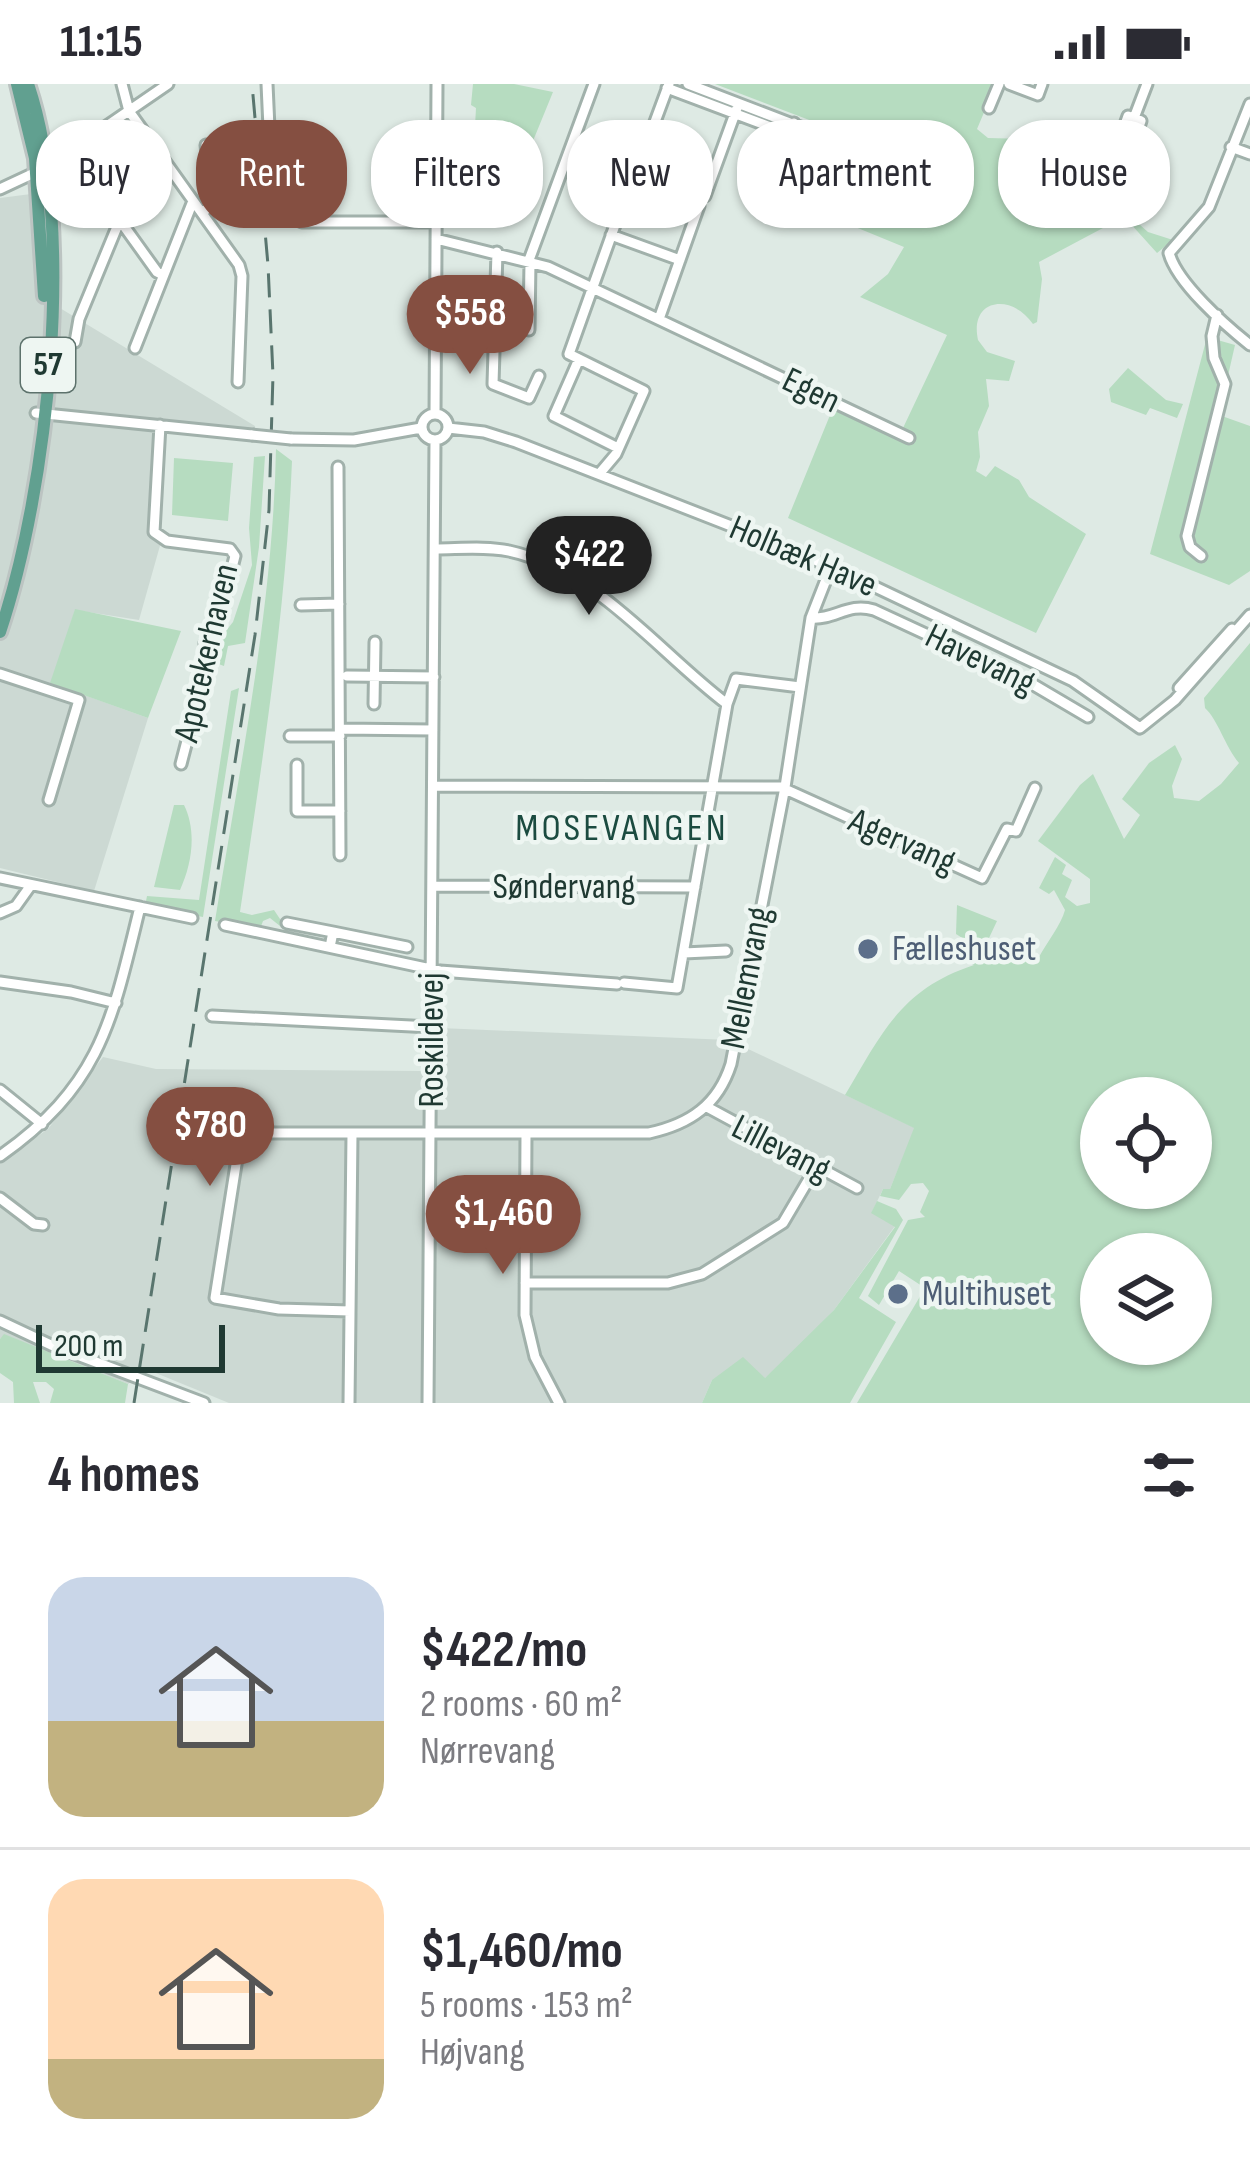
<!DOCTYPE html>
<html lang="en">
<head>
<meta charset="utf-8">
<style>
  body { margin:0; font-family:"Sofia Sans Condensed",sans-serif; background:#f7f7f7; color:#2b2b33; height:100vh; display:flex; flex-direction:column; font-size:45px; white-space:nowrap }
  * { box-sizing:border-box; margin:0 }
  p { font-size:39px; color:#7c7c81 }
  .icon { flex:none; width:66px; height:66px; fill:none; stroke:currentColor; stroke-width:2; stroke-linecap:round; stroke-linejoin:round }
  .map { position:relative; height:1319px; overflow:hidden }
  .sheet { display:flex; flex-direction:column; background:#fff; flex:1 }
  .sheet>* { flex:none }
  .hud { position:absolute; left:36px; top:36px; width:1179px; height:108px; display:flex; gap:24px }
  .buttons { position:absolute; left:1080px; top:993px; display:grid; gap:24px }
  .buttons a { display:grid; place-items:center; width:132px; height:132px; border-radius:50%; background:#fff; box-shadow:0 3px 9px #0004; font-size:60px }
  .scale { position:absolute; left:36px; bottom:30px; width:189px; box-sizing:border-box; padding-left:12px; border:6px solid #1f3932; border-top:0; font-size:33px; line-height:42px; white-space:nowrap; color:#1f3932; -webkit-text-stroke:9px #eef6f2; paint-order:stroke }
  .price { position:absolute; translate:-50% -102px; padding:0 27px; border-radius:42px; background:#854f41; color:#fff; font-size:39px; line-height:78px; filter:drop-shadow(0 3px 6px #0008) }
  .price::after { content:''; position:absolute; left:50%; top:72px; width:36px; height:27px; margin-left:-18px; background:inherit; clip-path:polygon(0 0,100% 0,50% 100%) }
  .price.on { background:#222; color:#fff }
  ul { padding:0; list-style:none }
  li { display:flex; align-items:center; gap:36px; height:300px; padding:0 48px }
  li+li { border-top:3px solid #e1e1e2 }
  li span { display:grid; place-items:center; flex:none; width:336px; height:240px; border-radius:36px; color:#555 }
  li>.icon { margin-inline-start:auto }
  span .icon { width:144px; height:144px; fill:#fffc; stroke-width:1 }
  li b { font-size:51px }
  h2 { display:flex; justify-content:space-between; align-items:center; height:144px; padding:0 48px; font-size:51px }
  .pill { padding:0 42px; border-radius:48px; background:#fff; box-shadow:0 3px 9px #0004; font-size:42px; line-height:108px }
  .pill.on { background:#854f41; color:#fff }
  .status { display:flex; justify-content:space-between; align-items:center; height:84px; padding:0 60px; background:#fff; direction:ltr }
  .status svg { height:33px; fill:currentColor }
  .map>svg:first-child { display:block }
  .built { fill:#ccd9d3 }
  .green { fill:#b6dcc0; fill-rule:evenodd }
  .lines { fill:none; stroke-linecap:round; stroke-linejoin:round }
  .minor-casing { stroke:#a1b1ab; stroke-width:15 }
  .major-casing { stroke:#bcc4c2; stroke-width:18 }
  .minor { stroke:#fff; stroke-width:9 }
  .major { stroke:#61a090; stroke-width:12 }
  .rail { stroke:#59756e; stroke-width:3; stroke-dasharray:24 12; stroke-linecap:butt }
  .minor-bridge-casing { stroke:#a1b1ab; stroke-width:15; stroke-linecap:butt }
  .minor-bridge { stroke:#fff; stroke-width:9 }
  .service-dot { fill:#5c6f8a; stroke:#eef6f2; stroke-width:4.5 }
  .labels { text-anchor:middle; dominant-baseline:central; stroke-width:9; stroke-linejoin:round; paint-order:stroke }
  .shield { fill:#eef6f2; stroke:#5d726c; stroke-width:3 }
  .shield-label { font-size:33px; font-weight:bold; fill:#1f3932 }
  .street-label { font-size:36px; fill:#1f3932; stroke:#eef6f2 }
  .service-label { font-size:36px; fill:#4e5e75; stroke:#eef6f2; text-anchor:start }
  .neighbourhood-label { font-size:39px; letter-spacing:3px; fill:#1b4b40; stroke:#eef6f2 }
</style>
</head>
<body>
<div class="status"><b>11:15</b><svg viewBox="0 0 49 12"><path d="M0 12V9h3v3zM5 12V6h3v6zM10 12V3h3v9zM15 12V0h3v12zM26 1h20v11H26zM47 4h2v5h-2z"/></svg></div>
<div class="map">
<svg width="1250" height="1319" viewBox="0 0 1250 1319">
  <rect width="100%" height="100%" fill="#deeae4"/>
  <path class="built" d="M31 110 36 127 40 212 255 342 254 356 166 347 163 353 158 443 163 451 139 536 75 526 51 599 148 634 94 807 0 784V114Z
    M440 944 729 956 915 1044 890 1105H883L872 1128 895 1142 834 1226 798 1265 764 1295 712 1296 702 1319H229L146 1285 128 1300 5 1251 0 1255V1078L48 1045 103 973 156 985 421 987Z"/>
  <path class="green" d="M473 0H514L553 8 526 74 503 65 498 78 491 76 484 96 504 105 500 130 478 123 476 117 478 66 474 60 476 24 471 21Z
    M715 0H996L977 45 988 54 1030 55 1066 68 1081 78 1096 102 1148 148 1173 156 1157 169 1129 138 1118 136 1039 178 1042 195 1037 238 1033 240C1012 209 969 214 978 256L987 268 1015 277 1009 297 986 295 989 322 978 348 980 373 976 387 986 393 995 382 1019 396 1029 413 1086 450 1036 549 788 434 837 314 903 344 947 251 860 213 888 190 904 163 809 124 835 59 951 101 956 92Z
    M1207 253 1235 261 1219 331 1250 342V487L1229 501 1150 470Z
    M1128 284 1166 316 1183 320 1177 334 1150 324 1146 331 1111 318 1109 305Z
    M276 365 292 377C286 528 262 679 240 828L252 831 274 826 290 850 270 834 263 837 260 845 215 837C240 681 273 523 276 365Z
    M265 372 259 463 245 559 228 562 224 582 213 578V563L233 538 252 481 249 444 254 373Z
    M174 374 233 379 228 437 172 431Z
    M75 525 181 547 148 634 50 599Z
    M1250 559V1319H857L925 1204 899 1187 879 1221 868 1212 908 1136 925 1133 920 1128 929 1107 923 1099 911 1100 899 1116 880 1112 883 1105H890L914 1044 845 1011C882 949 901 905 974 881L958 875 967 857 956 850 957 821 997 837 981 871 1015 878 1039 873C1047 858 1061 841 1065 826L1054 806 1049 810 1039 804 1055 773 1066 781 1062 790 1072 796 1065 813 1077 822 1090 819V795L1038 757 1080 701 1093 690 1124 755 1140 731 1122 715 1149 679 1175 661 1182 675 1172 702 1174 714 1199 717 1221 700 1239 679C1225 662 1218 636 1205 624L1204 614ZM1101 1014H1191V1104H1101ZM1191 1170V1260H1101V1170Z
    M239 604 203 833 145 822 147 812 199 816 231 607Z
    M174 721H184C197 747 192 780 180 806L154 803Z
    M877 1117 896 1125 903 1136 859 1214 896 1238 850 1319H702L712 1296 743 1273 765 1294 834 1226 895 1143 871 1129Z
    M4 1250 128 1300 125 1319H50L54 1305 46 1298H33L40 1319H14L13 1298 0 1289V1255Z"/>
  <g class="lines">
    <g class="minor-casing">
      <path id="minor" d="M122 0 129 27 239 181 242 192 238 298
        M267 0 269 44 288 131 302 138H436
        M688 0 899 81
        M1009 0 1038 11 1042 0
        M667 4 784 48 794 39
        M1250 20 1209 123 1169 169C1177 199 1225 241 1250 261
        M989 24 999 0
        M1134 34 1141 37 1129 71 1116 66 1128 32 1134 34 1147 0
        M1231 63 1250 70
        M70 67 157 188 163 191
        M639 81 669 0
        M0 105 47 83 168 0
        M705 112 737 24
        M202 129 213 120 206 61
        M611 151 680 176
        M436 155 548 183 909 354
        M497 168 493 300 529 314 539 292
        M529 176 594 0
        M659 235 699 122
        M529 246 530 177
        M75 258 79 235 119 138
        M135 264 193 117
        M579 275 554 332 618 364
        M36 329 252 351
        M422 343a13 13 0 1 1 26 0a13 13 0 1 1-26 0Z
        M435 330 437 0
        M160 341 154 448 167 457 230 465 235 472 218 539 205 559 206 584 181 680
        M448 344 484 348 516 358 785 463 871 501 1073 597 1140 644 1175 616 1250 531
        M291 355 354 356 421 344
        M338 383 340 771
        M600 389 616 370 644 307 569 270 630 99
        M435 465C459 465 486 462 509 467 597 486 658 568 727 620
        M1201 472 1190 463 1187 452 1225 300 1214 274 1212 252 1217 231
        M301 521 339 520
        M811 534C835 536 848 518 874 526L1027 597 1088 633
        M0 590 79 616 49 716
        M347 592 434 593
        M1179 604 1232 545
        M374 620 375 558
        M340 645 433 646
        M290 652H340
        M297 681V727H340
        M433 702 785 703
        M785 705 982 794 1007 745 1016 747 1035 704
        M0 794 192 834
        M433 802 695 803
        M0 829 16 822 31 801
        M287 839 333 848
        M225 841 440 887 617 900
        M330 863 333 848 407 863
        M684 869 726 867
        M0 898 71 908 116 919
        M624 899 677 904 727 620 736 595 800 603
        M212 932 431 943
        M0 1006 42 1040
        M707 1023 857 1104
        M526 1049 525 1231 535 1273 559 1319
        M0 1072C101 1001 112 937 140 823
        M0 1114 34 1140 43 1141
        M525 1199H668L702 1190 783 1139 816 1083
        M350 1227 279 1225 215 1214 241 1049H649C690 1040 718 1021 731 980L785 703 811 534 831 483
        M0 1237 51 1261 204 1319
        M349 1319 352 1050
        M428 1319 435 357"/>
    </g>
    <g class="major-casing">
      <path id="major" d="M17 0 35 74 44 212
        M0 548C48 405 77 144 28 0"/>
    </g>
    <use href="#minor" class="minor"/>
    <use href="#major" class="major"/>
    <path class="rail" d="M134 1319 255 551 269 426 273 291 268 181 252 0"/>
    <g class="minor-bridge-casing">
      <path id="minor-bridge" d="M252 351 291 355"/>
    </g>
    <use href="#minor-bridge" class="minor-bridge"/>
  </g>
  <g class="service-dot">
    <circle cx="868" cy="865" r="12"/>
    <circle cx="898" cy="1210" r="12"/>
  </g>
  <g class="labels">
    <rect class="shield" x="21" y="254" width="54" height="54" rx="9"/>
    <g class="shield-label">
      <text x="48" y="281">57</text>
    </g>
    <g class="street-label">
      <text transform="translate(811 307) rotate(26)">Egen</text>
      <text transform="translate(803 473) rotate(23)">Holbæk Have</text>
      <text transform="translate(207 569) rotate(-77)">Apotekerhaven</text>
      <text transform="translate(980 576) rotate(26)">Havevang</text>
      <text transform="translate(902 758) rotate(24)">Agervang</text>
      <text x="564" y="803">Søndervang</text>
      <text transform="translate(747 894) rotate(-79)">Mellemvang</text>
      <text transform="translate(432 956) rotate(-90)">Roskildevej</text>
      <text transform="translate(781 1065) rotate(27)">Lillevang</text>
    </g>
    <g class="service-label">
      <text x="892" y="865">Fælleshuset</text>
      <text x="922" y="1210">Multihuset</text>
    </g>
    <g class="neighbourhood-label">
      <text x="622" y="744">MOSEVANGEN</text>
    </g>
  </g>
</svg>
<div class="buttons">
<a><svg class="icon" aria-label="locate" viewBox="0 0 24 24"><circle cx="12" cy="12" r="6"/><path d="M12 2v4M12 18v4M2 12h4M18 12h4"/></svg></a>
<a><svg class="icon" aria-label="layers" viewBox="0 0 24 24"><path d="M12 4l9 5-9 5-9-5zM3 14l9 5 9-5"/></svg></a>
</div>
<div class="scale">200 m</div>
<b class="price" style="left:470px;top:293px">$558</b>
<b class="price on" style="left:589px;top:534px">$422</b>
<b class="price" style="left:210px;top:1105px">$780</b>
<b class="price" style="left:503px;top:1193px">$1,460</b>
<div class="hud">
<a class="pill">Buy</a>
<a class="pill on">Rent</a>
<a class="pill">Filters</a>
<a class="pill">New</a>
<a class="pill">Apartment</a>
<a class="pill">House</a>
</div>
</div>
<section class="sheet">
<h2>4 homes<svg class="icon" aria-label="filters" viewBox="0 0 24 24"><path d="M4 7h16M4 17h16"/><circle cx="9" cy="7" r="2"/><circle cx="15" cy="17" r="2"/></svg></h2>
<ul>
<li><span style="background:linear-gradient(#c9d6e8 60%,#c2b280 0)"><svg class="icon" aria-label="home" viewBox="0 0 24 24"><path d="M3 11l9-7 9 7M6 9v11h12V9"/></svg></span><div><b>$422/mo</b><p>2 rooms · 60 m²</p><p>Nørrevang</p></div></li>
<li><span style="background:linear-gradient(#ffd9b3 75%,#c2b280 0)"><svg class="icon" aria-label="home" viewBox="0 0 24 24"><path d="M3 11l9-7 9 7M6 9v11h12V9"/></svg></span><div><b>$1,460/mo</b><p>5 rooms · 153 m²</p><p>Højvang</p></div></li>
</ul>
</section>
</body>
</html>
